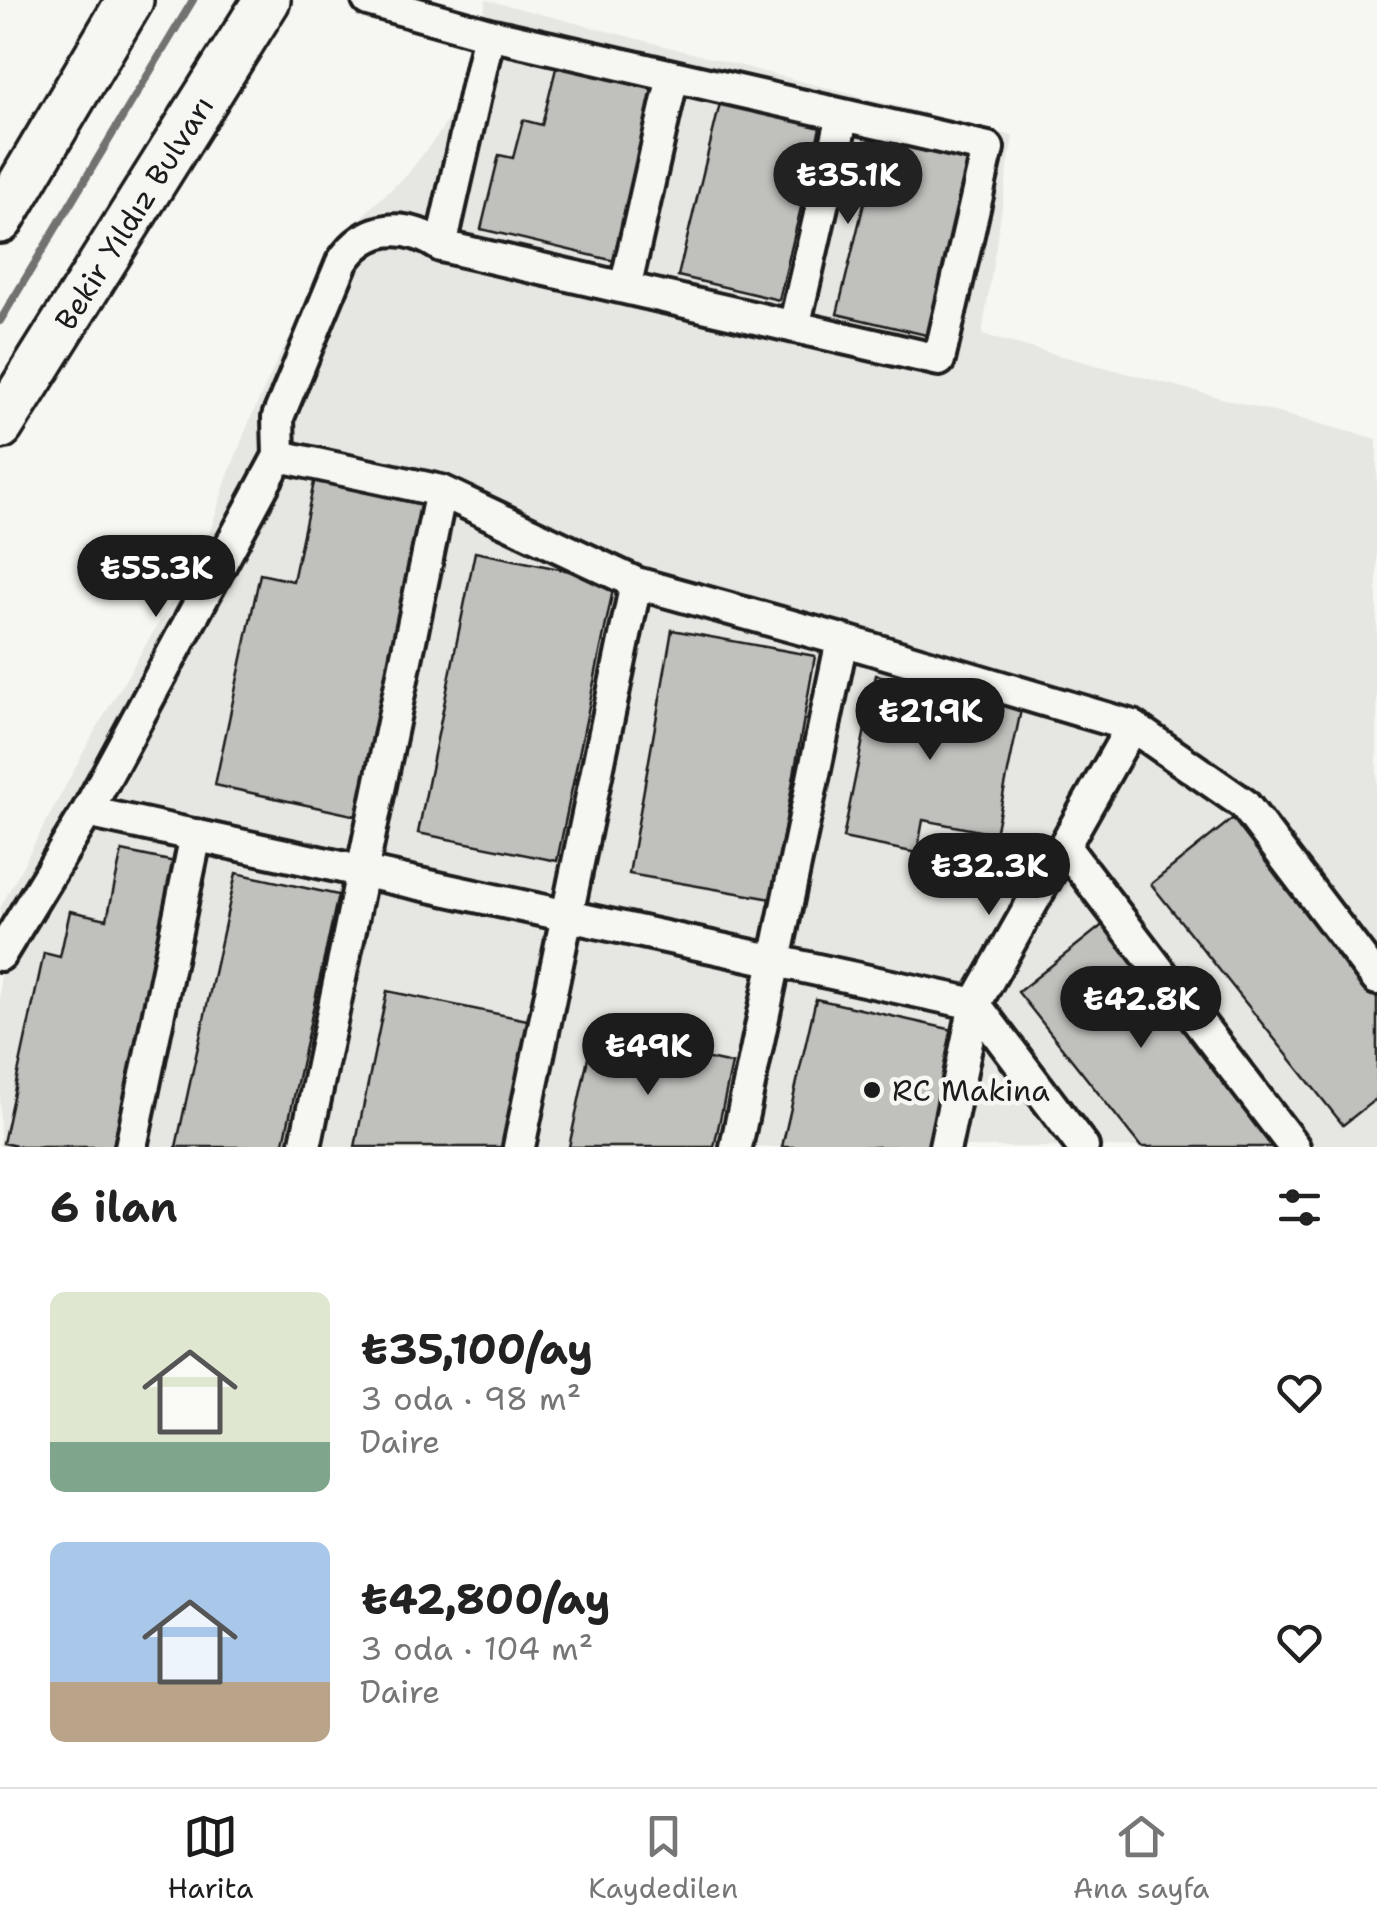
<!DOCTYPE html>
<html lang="tr">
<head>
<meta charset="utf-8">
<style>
  body { margin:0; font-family:"Shantell Sans",sans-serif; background:#f2f2f2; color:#222; height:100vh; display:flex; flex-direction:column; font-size:38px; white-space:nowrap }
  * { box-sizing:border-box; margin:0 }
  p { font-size:32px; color:#767676 }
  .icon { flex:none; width:55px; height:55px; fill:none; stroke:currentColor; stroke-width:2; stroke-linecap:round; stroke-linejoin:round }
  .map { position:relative; height:1147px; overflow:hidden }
  .sheet { display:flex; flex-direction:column; background:#fff; flex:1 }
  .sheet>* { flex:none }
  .price { position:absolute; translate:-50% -85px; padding:0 22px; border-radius:35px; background:#1c1c1c; color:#fff; font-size:32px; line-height:65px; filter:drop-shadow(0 2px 5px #0008) }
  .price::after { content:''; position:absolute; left:50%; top:60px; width:30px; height:22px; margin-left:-15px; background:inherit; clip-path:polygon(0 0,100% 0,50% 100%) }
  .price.selected { background:#222; color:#fff }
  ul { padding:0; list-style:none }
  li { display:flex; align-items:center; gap:30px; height:250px; padding:0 50px }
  li span { display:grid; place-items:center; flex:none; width:280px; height:200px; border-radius:15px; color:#555 }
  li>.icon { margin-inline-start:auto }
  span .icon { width:120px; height:120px; fill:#fffc; stroke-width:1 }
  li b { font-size:42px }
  h2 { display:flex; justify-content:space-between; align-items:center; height:120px; padding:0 50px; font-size:42px }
  .menu { display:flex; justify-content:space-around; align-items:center; height:140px; border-top:2px solid #e0e0e0; background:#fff; font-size:28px; color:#767676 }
  .menu a { display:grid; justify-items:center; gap:5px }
  .menu .selected { color:#1c1c1c }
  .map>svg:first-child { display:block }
  .built { fill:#e6e6e2 }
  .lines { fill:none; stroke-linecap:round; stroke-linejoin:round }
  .stream { stroke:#727271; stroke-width:8 }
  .building { fill:#c0c0bd; stroke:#1c1c1c; stroke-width:2.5 }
  .street-casing { stroke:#1c1c1c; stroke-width:38 }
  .primary-casing { stroke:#1c1c1c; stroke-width:52 }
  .street { stroke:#f6f6f2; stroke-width:30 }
  .primary { stroke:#f6f6f2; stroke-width:45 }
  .poi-dot { fill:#1c1c1c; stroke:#f6f6f2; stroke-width:4 }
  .labels { text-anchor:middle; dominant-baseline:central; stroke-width:9; stroke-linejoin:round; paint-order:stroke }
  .street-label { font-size:30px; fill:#1c1c1c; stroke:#f6f6f2 }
  .poi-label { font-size:30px; fill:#1c1c1c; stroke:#f6f6f2; text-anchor:start }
</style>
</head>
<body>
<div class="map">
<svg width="1377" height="1147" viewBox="0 0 1377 1147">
  <rect width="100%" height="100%" fill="#f6f6f2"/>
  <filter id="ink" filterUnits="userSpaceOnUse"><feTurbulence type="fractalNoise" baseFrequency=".01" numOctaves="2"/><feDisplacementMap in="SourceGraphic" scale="20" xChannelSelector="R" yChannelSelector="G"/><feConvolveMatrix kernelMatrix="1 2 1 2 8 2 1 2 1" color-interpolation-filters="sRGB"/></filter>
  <g filter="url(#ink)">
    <path class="built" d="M486 0 1013 136 982 335 1377 439V1147H0V908L96 729 207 541 226 481 249 422 275 365 304 309 366 212 407 175 441 131 455 106 477 52Z"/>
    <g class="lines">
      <path class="stream" d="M0 321 193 0"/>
    </g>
    <path class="building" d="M560 52 664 77 619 262 481 229 499 155 513 158 523 120 542 125Z
      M723 91 823 115 779 300 678 276Z
      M882 129 984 153 939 338 837 314Z
      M316 473 426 496 357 816 215 785 260 574 293 581Z
      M475 552 615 580 557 861 418 833Z
      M672 630 815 656 772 899 629 874Z
      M876 675 1022 705 995 834 923 820 917 853 843 838Z
      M1237 815 1377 991V1098L1343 1125 1151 884Z
      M122 851 175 862 113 1147H21L3 1143 44 953 60 957 70 911 107 919Z
      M236 873 338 895 283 1147H176Z
      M1105 923 1284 1147H1141L1018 992Z
      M387 991 532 1021 506 1147H355Z
      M816 999 962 1032 935 1147H782Z
      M593 1034 732 1064 714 1147H569Z"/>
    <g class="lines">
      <g class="street-casing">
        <path id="street" d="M441 246 489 34
          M625 288 673 76
          M794 327 843 115
          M279 456 441 491 636 583 842 640 1132 726 1244 804 1377 979
          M87 812 975 1004 1083 1147
          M1064 846 1294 1147
          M0 955 87 812 279 456 278 417 342 262C367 224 405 222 441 246L939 360 988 148 489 34 368 0
          M131 1147 196 835
          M305 1147 441 491
          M519 1147 636 583
          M736 1147 842 640
          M945 1147 975 1004 1132 726"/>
      </g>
      <g class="primary-casing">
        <g id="primary">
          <path d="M0 220 130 0"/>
          <path id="s1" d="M0 426 267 0"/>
        </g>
      </g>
      <use href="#street" class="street"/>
      <use href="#primary" class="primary"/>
    </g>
  </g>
  <circle class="poi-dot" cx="872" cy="1090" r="10"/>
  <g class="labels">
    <g class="street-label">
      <text stroke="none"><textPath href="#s1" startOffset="252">Bekir Yıldız Bulvarı</textPath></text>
    </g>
    <g class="poi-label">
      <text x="892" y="1090">RC Makina</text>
    </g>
  </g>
</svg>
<b class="price selected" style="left:848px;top:227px">₺35.1K</b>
<b class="price" style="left:156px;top:620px">₺55.3K</b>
<b class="price" style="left:930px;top:763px">₺21.9K</b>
<b class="price" style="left:989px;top:918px">₺32.3K</b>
<b class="price" style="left:1141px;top:1051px">₺42.8K</b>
<b class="price" style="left:648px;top:1098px">₺49K</b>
</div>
<section class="sheet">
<h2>6 ilan<svg class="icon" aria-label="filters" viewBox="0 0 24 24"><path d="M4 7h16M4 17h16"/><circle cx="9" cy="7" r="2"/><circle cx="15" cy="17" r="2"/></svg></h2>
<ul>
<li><span style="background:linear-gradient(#dfe7d0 75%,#7fa58c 0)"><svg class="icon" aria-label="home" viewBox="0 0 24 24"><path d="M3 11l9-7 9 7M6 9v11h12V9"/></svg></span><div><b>₺35,100/ay</b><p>3 oda · 98 m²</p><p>Daire</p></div><svg class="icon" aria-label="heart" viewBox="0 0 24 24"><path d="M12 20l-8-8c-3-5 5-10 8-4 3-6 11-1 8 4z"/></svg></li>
<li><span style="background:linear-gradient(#a9c7e8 70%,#b9a48a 0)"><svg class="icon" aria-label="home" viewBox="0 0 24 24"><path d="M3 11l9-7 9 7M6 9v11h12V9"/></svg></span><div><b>₺42,800/ay</b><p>3 oda · 104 m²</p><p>Daire</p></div><svg class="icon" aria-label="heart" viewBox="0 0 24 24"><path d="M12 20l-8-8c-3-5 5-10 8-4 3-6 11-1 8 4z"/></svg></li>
</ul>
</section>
<nav class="menu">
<a class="selected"><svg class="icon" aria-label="map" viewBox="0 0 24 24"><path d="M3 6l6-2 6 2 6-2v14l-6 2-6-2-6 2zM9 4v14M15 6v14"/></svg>Harita</a>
<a><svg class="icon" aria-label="saved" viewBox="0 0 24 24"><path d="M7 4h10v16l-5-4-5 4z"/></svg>Kaydedilen</a>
<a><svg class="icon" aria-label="home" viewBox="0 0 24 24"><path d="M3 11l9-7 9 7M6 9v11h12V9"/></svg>Ana sayfa</a>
</nav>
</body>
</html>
